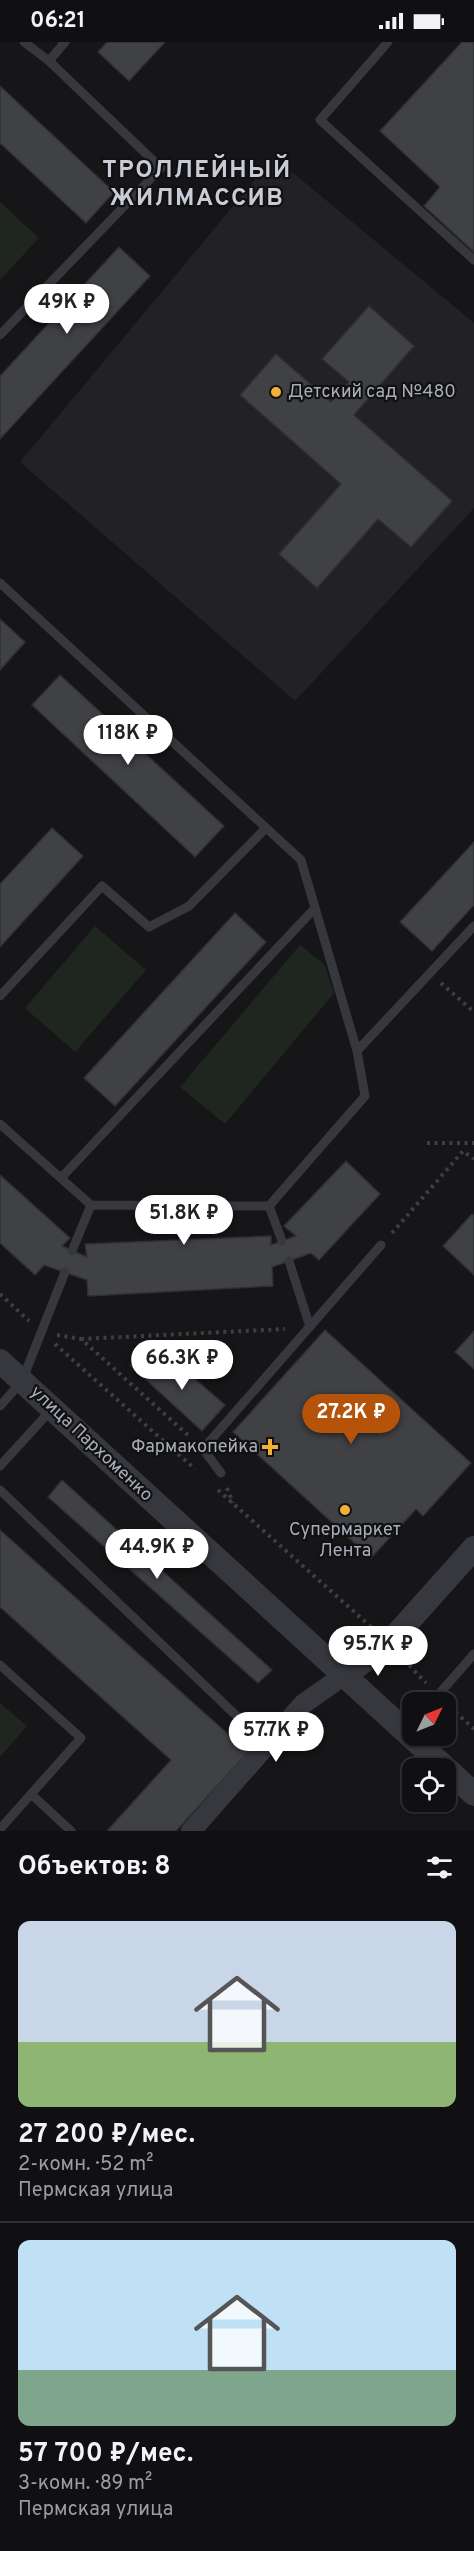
<!DOCTYPE html>
<html lang="ru">
<head>
<meta charset="utf-8">
<style>
  body { margin:0; font-family:Overpass,sans-serif; background:#1e1e20; color:#f1f3f6; height:100vh; display:flex; flex-direction:column; font-size:22px; white-space:nowrap }
  * { box-sizing:border-box; margin:0 }
  p { font-size:20px; color:#9c9d9f }
  .icon { flex:none; width:33px; height:33px; fill:none; stroke:currentColor; stroke-width:2; stroke-linecap:round; stroke-linejoin:round }
  .map { position:relative; height:1789px; overflow:hidden }
  .panel { display:flex; flex-direction:column; background:#101012; flex:1 }
  .panel>* { flex:none }
  .needle { width:39px; rotate:47deg }
  .controls { position:absolute; left:402px; top:1650px; display:grid; gap:12px }
  .controls a { display:grid; place-items:center; width:54px; height:54px; border-radius:12px; background:#101012; box-shadow:0 2px 4px #0004,0 0 0 2px #303032; font-size:30px }
  .price { position:absolute; translate:-50% -51px; padding:0 14px; border-radius:21px; background:#fff; color:#222; font-size:20px; line-height:39px; filter:drop-shadow(0 2px 3px #0008) }
  .price::after { content:''; position:absolute; left:50%; top:36px; width:18px; height:14px; margin-left:-9px; background:inherit; clip-path:polygon(0 0,100% 0,50% 100%) }
  .price.selected { background:#b45309; color:#fff }
  ul { padding:0; list-style:none }
  li { display:grid; align-content:center; gap:12px; height:318px; padding:0 18px }
  li+li { border-top:2px solid #303032 }
  li span { display:grid; place-items:center; height:186px; border-radius:12px; color:#555 }
  li>.icon { margin-inline-start:auto }
  span .icon { width:108px; height:108px; fill:#fffc; stroke-width:1 }
  li b { font-size:26px }
  h2 { display:flex; justify-content:space-between; align-items:center; height:72px; padding:0 18px; font-size:26px }
  .status { display:flex; justify-content:space-between; align-items:center; height:42px; padding:0 30px; background:#101012; direction:ltr }
  .status svg { height:16px; fill:currentColor }
  .map>svg:first-child { display:block }
  .built { fill:#222225 }
  .green { fill:#1e261f }
  .building { fill:#404145; stroke:#303034; stroke-width:1.5 }
  .lines { fill:none; stroke-linecap:round; stroke-linejoin:round }
  .path { stroke:#3d3f44; stroke-width:4; stroke-dasharray:3 4.5; stroke-linecap:butt }
  .service { stroke:#37383d; stroke-width:9 }
  .minor { stroke:#37383d; stroke-width:20 }
  .tertiary { stroke:#37383d; stroke-width:24 }
  .poi-dot { fill:#f2b134; stroke:#111113; stroke-width:2 }
  .labels { text-anchor:middle; dominant-baseline:central; stroke-width:4.5; stroke-linejoin:round; paint-order:stroke }
  .poi-label { font-size:18px; fill:#a8adb8; stroke:#111113; text-anchor:start }
  .street-label { font-size:18px; fill:#a8adb8; stroke:#111113 }
  .district-label { font-size:24px; font-weight:bold; letter-spacing:1.5px; fill:#c9ccd4; stroke:#111113 }
</style>
</head>
<body>
<div class="status"><b>06:21</b><svg viewBox="0 0 49 12"><path d="M0 12V9h3v3zM5 12V6h3v6zM10 12V3h3v9zM15 12V0h3v12zM26 1h20v11H26zM47 4h2v5h-2z"/></svg></div>
<div class="map">
<svg width="474" height="1789" viewBox="0 0 474 1789">
  <rect width="100%" height="100%" fill="#161618"/>
  <path class="built" d="M274 115 474 281V466L295 659 20 420Z"/>
  <path class="green" d="M0 160 39 196 0 238Z
    M95 884 146 928 75 1010 25 966Z
    M300 903 325 923 334 951 225 1082 180 1045Z
    M0 1661 27 1684 0 1715Z"/>
  <path class="building" d="M107 0H165L129 39 98 10Z
    M462 0H474V210L424 164 440 145 380 89Z
    M0 44 114 150 86 181 0 101Z
    M119 205 150 234 0 397V334Z
    M369 264 414 304 354 373 452 459 411 505 378 477 317 546 279 512 341 442 240 353 276 312 331 360 349 340 322 317Z
    M0 577 25 600 0 628Z
    M60 633 224 784 195 815 32 663Z
    M52 786 83 814 0 905V842Z
    M474 800V863L432 909 400 880Z
    M235 871 266 900 115 1064 84 1036Z
    M346 1119 380 1152 319 1218 311 1211 272 1225 273 1244 88 1254 87 1238 44 1223 35 1233 0 1201V1133L70 1196 62 1204 87 1215 85 1202 271 1194V1203L296 1194 284 1184Z
    M472 1172 474 1174V1233L443 1204Z
    M325 1288 471 1421 423 1474 416 1467 371 1516 233 1390Z
    M474 1289V1327L455 1310Z
    M172 1317 225 1363 202 1389 130 1323Z
    M62 1438 117 1488 272 1628 258 1641 48 1455Z
    M0 1488 248 1710 176 1789H107L171 1718 0 1565Z"/>
  <g class="lines">
    <path class="path" d="M441 941 474 970
      M427 1101H474
      M392 1191 463 1109 474 1117
      M0 1252 29 1279
      M57 1293 81 1297 191 1396
      M81 1297 285 1287
      M55 1302 195 1427
      M227 1446 233 1461
      M218 1448 371 1585
      M404 1618 426 1641
      M450 1665 474 1687"/>
    <path class="service" d="M388 0 320 78 474 218
      M49 19 65 0
      M0 293 161 126 49 19 24 0
      M0 541 301 818 357 1009
      M0 954 102 844 149 885 189 864 266 786
      M0 1082 91 1163 269 1164 365 1054 357 1009 474 884
      M61 1136 315 866
      M269 1164 282 1199
      M72 1209 91 1163
      M289 1219 310 1285
      M0 1364 22 1339 65 1230
      M0 1424 51 1368
      M221 1431 203 1407 381 1203
      M0 1448 267 1703
      M0 1623 81 1696 0 1787
      M432 1660 474 1612
      M31 1752 71 1789"/>
    <path class="minor" d="M191 1789 303 1662 343 1634"/>
    <path class="tertiary" d="M0 1319 474 1752
      M343 1634 389 1601 474 1506"/>
  </g>
  <g class="poi-dot">
    <circle cx="276" cy="350" r="6"/>
    <path d="M267 1396h6v6h6v6h-6v6h-6v-6h-6v-6h6z"/>
    <circle cx="345" cy="1468" r="6"/>
  </g>
  <g class="labels">
    <g class="poi-label">
      <text x="288" y="350">Детский сад №480</text>
      <text x="258" y="1405" text-anchor="end">Фармакопейка</text>
      <text x="345" y="1488" text-anchor="middle">Супермаркет<tspan x="345" dy="21">Лента</tspan></text>
    </g>
    <g class="street-label">
      <text transform="translate(91 1402) rotate(43)">улица Пархоменко</text>
    </g>
    <g class="district-label">
      <text x="197" y="129">ТРОЛЛЕЙНЫЙ<tspan x="197" dy="28">ЖИЛМАССИВ</tspan></text>
    </g>
  </g>
</svg>
<div class="controls">
<a><svg class="needle" viewBox="-14 -14 28 28"><path d="M0-13l5 13h-10z" fill="#e53935"/><path d="M0 13l5-13h-10z" fill="#9c9d9f"/></svg></a>
<a><svg class="icon" aria-label="locate" viewBox="0 0 24 24"><circle cx="12" cy="12" r="6"/><path d="M12 2v4M12 18v4M2 12h4M18 12h4"/></svg></a>
</div>
<b class="price" style="left:67px;top:293px">49K ₽</b>
<b class="price" style="left:128px;top:724px">118K ₽</b>
<b class="price" style="left:184px;top:1204px">51.8K ₽</b>
<b class="price" style="left:182px;top:1349px">66.3K ₽</b>
<b class="price selected" style="left:351px;top:1403px">27.2K ₽</b>
<b class="price" style="left:157px;top:1538px">44.9K ₽</b>
<b class="price" style="left:378px;top:1635px">95.7K ₽</b>
<b class="price" style="left:276px;top:1721px">57.7K ₽</b>
</div>
<section class="panel">
<h2>Объектов: 8<svg class="icon" aria-label="filters" viewBox="0 0 24 24"><path d="M4 7h16M4 17h16"/><circle cx="9" cy="7" r="2"/><circle cx="15" cy="17" r="2"/></svg></h2>
<ul>
<li><span style="background:linear-gradient(#c9d6e8 65%,#8fb573 0)"><svg class="icon" aria-label="home" viewBox="0 0 24 24"><path d="M3 11l9-7 9 7M6 9v11h12V9"/></svg></span><div><b>27 200 ₽/мес.</b><p>2-комн. · 52 m²</p><p>Пермская улица</p></div></li>
<li><span style="background:linear-gradient(#bfe0f5 70%,#7fa58c 0)"><svg class="icon" aria-label="home" viewBox="0 0 24 24"><path d="M3 11l9-7 9 7M6 9v11h12V9"/></svg></span><div><b>57 700 ₽/мес.</b><p>3-комн. · 89 m²</p><p>Пермская улица</p></div></li>
</ul>
</section>
</body>
</html>
